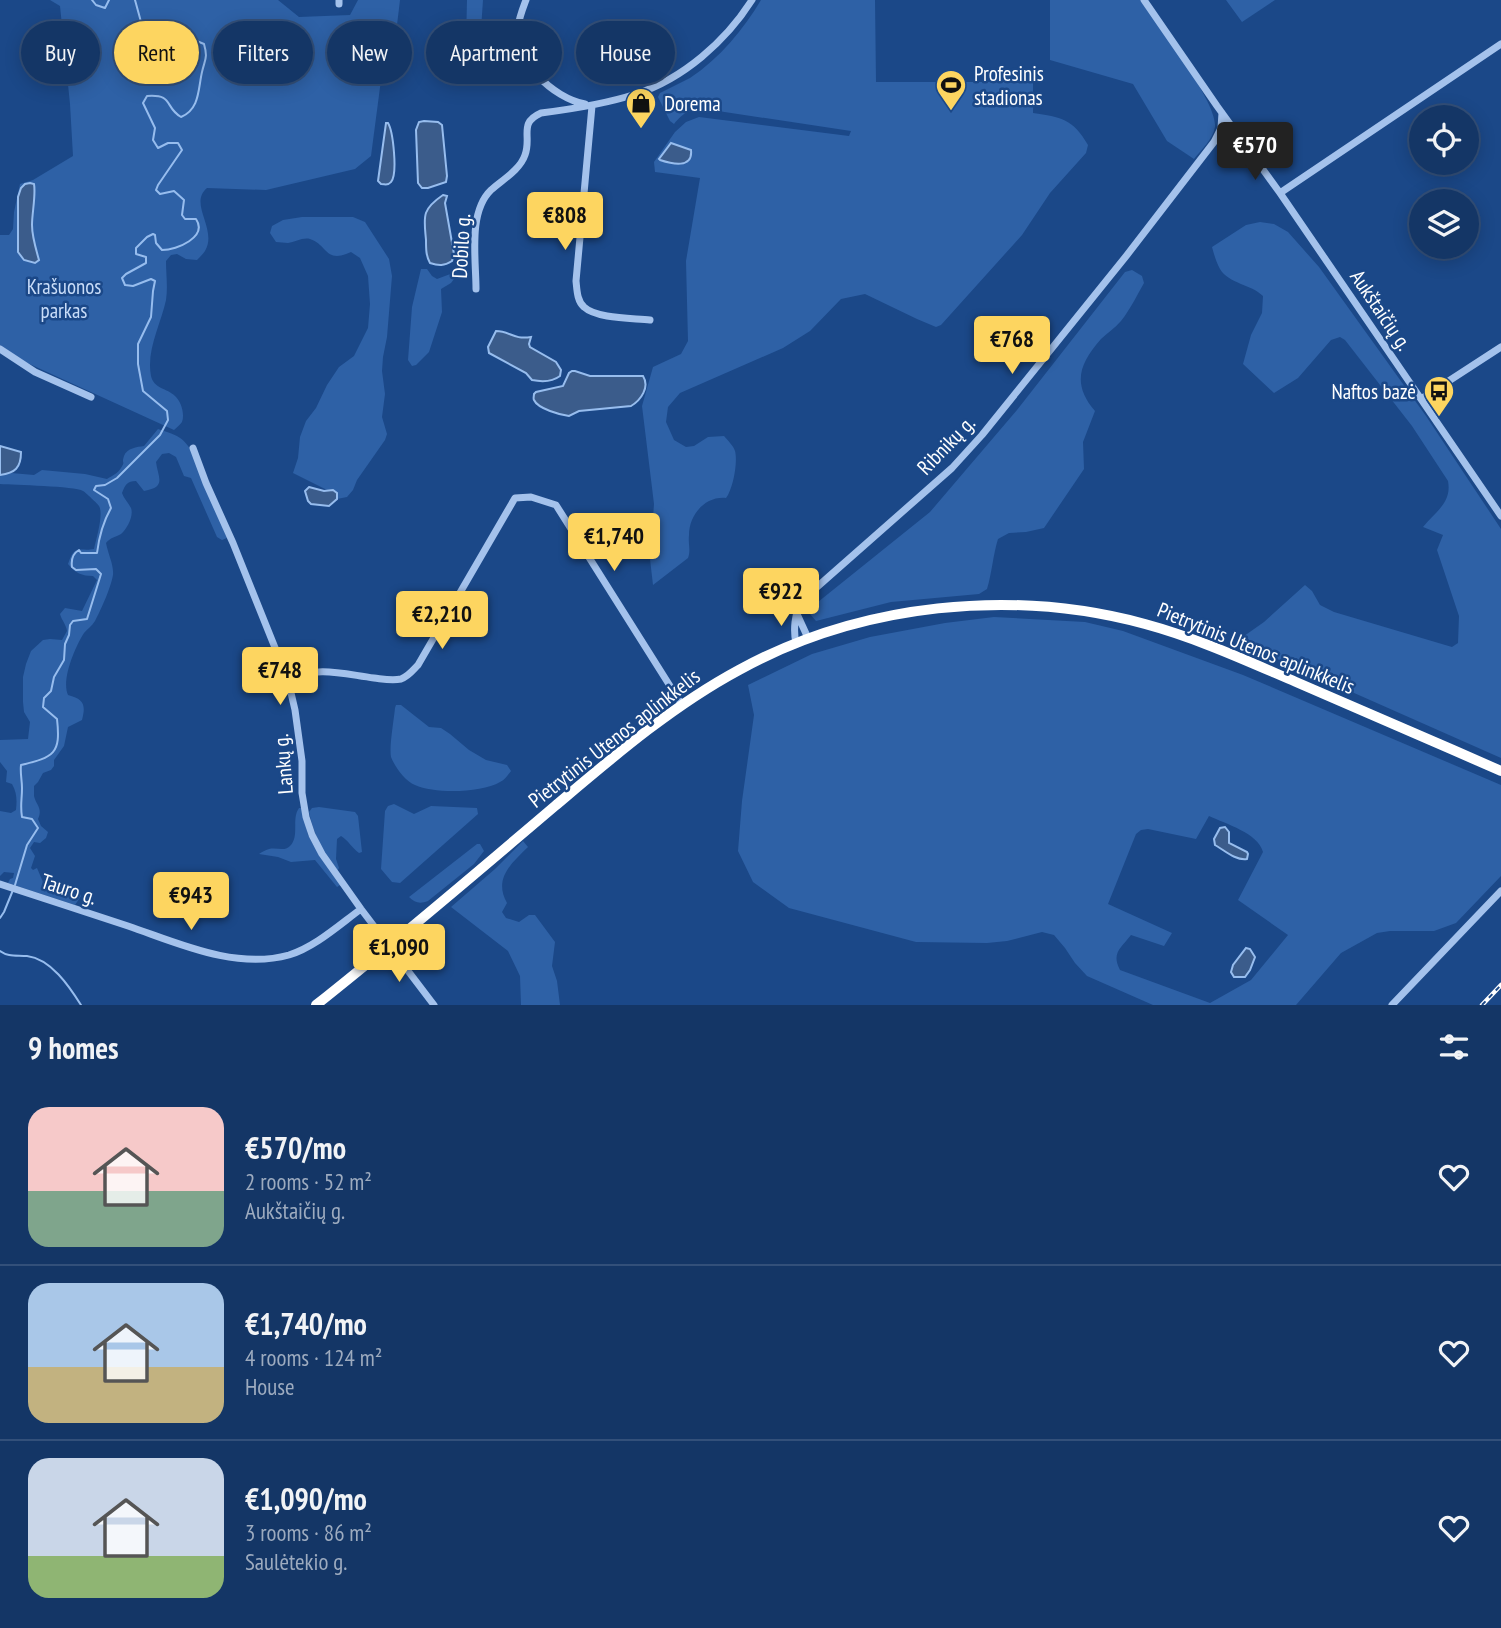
<!DOCTYPE html>
<html lang="en">
<head>
<meta charset="utf-8">
<style>
  body { margin:0; font-family:"PT Sans Narrow",sans-serif; background:#21416f; color:#f1f3f6; height:100vh; display:flex; flex-direction:column; font-size:26px; white-space:nowrap }
  * { box-sizing:border-box; margin:0 }
  p { font-size:23px; color:#9dabbf }
  .icon { flex:none; width:38px; height:38px; fill:none; stroke:currentColor; stroke-width:2; stroke-linecap:round; stroke-linejoin:round }
  .map { position:relative; height:1005px; overflow:hidden }
  .drawer { display:flex; flex-direction:column; background:#143666; flex:1 }
  .drawer>* { flex:none }
  .guide { position:absolute; left:21px; top:21px; width:700px; height:63px; display:flex; gap:14px }
  .fabs { position:absolute; left:1409px; top:105px; display:grid; gap:14px }
  .fabs a { display:grid; place-items:center; width:70px; height:70px; border-radius:50%; background:#143666; box-shadow:0 4px 18px #0003,0 0 0 2px #33507a; font-size:35px }
  .price { position:absolute; translate:-50% -60px; padding:0 16px; border-radius:7px; background:#fdd560; color:#111; font-size:23px; line-height:46px; filter:drop-shadow(0 2px 4px #0008) }
  .price::after { content:''; position:absolute; left:50%; top:42px; width:21px; height:16px; margin-left:-10px; background:inherit; clip-path:polygon(0 0,100% 0,50% 100%) }
  .price.selected { background:#222; color:#fff }
  ul { padding:0; list-style:none }
  li { display:flex; align-items:center; gap:21px; height:175px; padding:0 28px }
  li+li { border-top:2px solid #33507a }
  li span { display:grid; place-items:center; flex:none; width:196px; height:140px; border-radius:21px; color:#555 }
  li>.icon { margin-inline-start:auto }
  span .icon { width:84px; height:84px; fill:#fffc; stroke-width:1 }
  li b { font-size:30px }
  h2 { display:flex; justify-content:space-between; align-items:center; height:84px; padding:0 28px; font-size:30px }
  .chip { padding:0 24px; border-radius:32px; background:#143666; box-shadow:0 4px 18px #0003,0 0 0 2px #33507a; font-size:24px; line-height:63px }
  .chip.selected { background:#fdd560; color:#111 }
  .map>svg:first-child { display:block }
  .green { fill:#2e61a6; fill-rule:evenodd }
  .water { fill:#3b5c8b; stroke:#97bdee; stroke-width:2 }
  .lines { fill:none; stroke-linecap:round; stroke-linejoin:round }
  .stream { stroke:#97bdee; stroke-width:2 }
  .minor { stroke:#a4c2ec; stroke-width:7 }
  .highway { stroke:#fff; stroke-width:10 }
  .rail-casing { stroke:#fff; stroke-width:4.5 }
  .rail { stroke:#1b4888; stroke-width:2; stroke-dasharray:5; stroke-linecap:butt }
  .labels { text-anchor:middle; dominant-baseline:central; stroke-width:5; stroke-linejoin:round; paint-order:stroke }
  .poi-label { font-size:21px; fill:#fff; stroke:#1b4888; text-anchor:start }
  .street-label { font-size:21px; fill:#fff; stroke:#1b4888 }
  .park-label { font-size:21px; fill:#c9ddf9; stroke:#1b4888 }
</style>
</head>
<body>
<div class="map">
<svg width="1501" height="1005" viewBox="0 0 1501 1005">
  <rect width="100%" height="100%" fill="#1b4888"/>
  <path class="green" d="M50 0H278L299 17 350 15 358 0H400L397 25 384 57 371 156 355 169 266 190 207 188C188 204 218 229 205 251 203 254 200 257 197 260L186 259 177 254 171 255 166 261C166 274 168 287 166 300 161 324 146 350 151 376 154 389 167 388 175 396 181 401 185 414 182 422 180 425 177 427 174 430L23 361 0 345V235H9L13 229 14 212 20 184 33 180 73 156 70 104 60 6Z
    M467 0H483L480 44 466 42Z
    M761 0H875L876 82H1033V113C1061 117 1073 119 1088 145L1086 153 1050 193 1022 235 941 325 936 327 917 319 865 294 841 299 810 331 783 348 680 393 668 407 666 422 674 440 686 447 694 446 708 437 724 436C728 441 733 445 735 451 738 462 733 489 726 498 705 496 689 515 689 535 688 544 691 550 688 558L653 585 650 559 654 504 642 406 653 367 681 354 688 341 686 261 700 178 655 172 654 162 675 132 686 122 699 117 849 136 851 131 705 109C688 110 684 112 674 124L670 121 658 97 660 93C670 88 680 83 690 78 720 58 743 30 761 0Z
    M1050 0H1140C1156 23 1218 102 1215 127 1213 139 1201 150 1194 159L1167 141 1133 84 1050 60Z
    M1226 0H1275L1242 22Z
    M302 217H353L365 222 389 259 392 276 387 337 383 357 382 371 385 394 382 417 387 434 385 440 357 480 353 490 347 497 337 499 338 497 330 490H327L293 473 298 458 300 437 306 421 316 408 327 385 339 367 354 356 368 328 370 304 368 276 360 258 351 252C325 264 328 245 310 239 303 237 295 242 288 243 284 243 280 242 276 242L270 233 272 226 283 220Z
    M1260 222 1274 224 1288 232 1319 267 1426 416 1501 529V758L1237 641 1264 622 1305 585 1312 591 1320 605 1334 612 1452 647 1458 643 1459 616 1437 550 1443 535 1423 527C1436 511 1452 503 1448 481L1412 426 1345 340 1340 337 1331 340 1298 378 1274 393 1243 364 1251 335 1262 313 1263 296C1251 284 1229 284 1220 269 1216 262 1214 254 1212 247L1246 225Z
    M421 269H427L432 276 437 279 453 273 454 279 451 283 441 289 442 312 429 352 416 365 412 366 408 360 412 307Z
    M1132 270 1142 276 1144 283C1137 295 1130 310 1121 321 1115 328 1107 333 1101 339 1079 364 1072 384 1095 411L1083 442 1084 469 1044 528 1026 532 1009 533 998 539C993 555 992 572 987 589L979 594 891 602 816 621 810 614 813 606 930 512 1017 410 1125 272Z
    M158 429C178 436 183 436 194 455L227 538 222 540 217 537 191 478 184 476 176 457 169 453 162 454 156 462C158 478 167 487 144 491L136 481C127 481 125 485 122 493 124 499 128 502 131 508 134 516 127 529 121 534 114 538 111 537 106 543 108 554 114 565 113 575 111 587 101 610 95 621 92 626 87 629 84 633 75 647 61 680 68 695 84 699 86 705 82 720L68 727 64 746 54 760V766L51 770 43 773 38 782 34 786C34 787 34 795 34 796 36 805 43 808 38 819L41 826 48 832 46 838 40 843 34 842 30 848 35 856 31 868 33 870 37 868 43 882 78 888 81 896 75 905 8 883 10 879 13 878 14 873 4 872 0 876V811L11 813 16 810C17 800 17 793 12 784L6 782 7 771 0 762V740L28 739 30 722 24 712 23 702V677L26 664 31 651 43 640 50 639 62 640 67 631C66 624 62 621 60 614L65 608 82 611 97 580 93 576C82 576 75 573 68 564 75 543 79 552 94 549 96 539 104 514 99 506 98 504 85 492 83 491 75 486 14 485 0 484V475L11 473 34 475 42 470 85 474 107 479C112 476 118 473 121 468 126 460 121 465 124 456 127 448 137 447 144 446Z
    M994 617 1085 622 1123 631 1243 675 1501 785V876L1456 923 1434 931H1390L1377 933 1341 953 1296 1005H1153L1087 976 1075 963 1065 948 1054 935 1042 932 1007 941 987 943 916 942 789 908 753 882 738 851 742 801 754 715 748 685 812 654 870 637 945 623ZM1209 816C1226 824 1258 833 1263 852L1238 900 1288 935 1251 980 1210 1003 1120 970C1111 953 1121 948 1131 935L1164 946 1172 933 1108 904 1136 834 1141 830 1148 829 1196 839Z
    M396 705H401L429 727 441 728 450 734 469 750 486 760 507 765 511 771C508 775 505 780 500 782 481 793 435 794 415 785 405 781 395 767 391 757 389 747 394 719 395 708Z
    M394 804 414 814 431 806 477 808 478 814 400 883 392 882 381 869 385 811 388 806Z
    M319 807 355 812 358 816 362 852 359 853C352 848 348 840 341 836L337 839 336 859 339 868 337 871C324 854 313 833 309 812L312 808Z
    M299 808H302L308 835 314 846 342 884 337 887 315 860 291 862 278 857 259 854C262 852 265 850 269 849 277 847 284 852 290 846 300 836 291 819 299 808Z
    M523 841 528 847C512 863 493 878 507 903L502 912 506 918 519 922 529 915H535L555 942 552 966 557 981 560 1005H521L520 976 508 951 451 907 495 869Z
    M477 844H480L484 851 474 864 428 901C420 904 415 903 409 897Z"/>
  <path class="water" d="M424 121 438 122 442 125 447 176 446 182 428 188H422L418 183 416 130 419 122Z
    M386 123H388C393 131 398 174 391 182 388 186 385 184 381 184L378 181Z
    M671 143 691 150C693 169 672 164 660 160L659 159Z
    M30 183 34 184C36 195 32 213 32 225 32 237 36 249 39 260L35 263 24 260 18 252V197L21 188 25 184Z
    M443 195 447 196 445 203 454 254 452 261C444 266 439 266 430 263 426 256 426 249 426 240 424 217 421 210 443 195Z
    M496 331C510 331 513 340 531 337L529 344 530 347 556 362 561 370 560 376C552 382 542 382 532 380L526 373 489 353 488 347Z
    M572 371H575L590 376H643C650 387 641 400 631 406L579 411 569 416C561 415 538 409 534 400 533 399 534 396 534 394L536 392 563 386 569 373Z
    M0 446 21 452C21 468 15 473 0 475Z
    M309 487 324 491 333 490 337 493V499L329 506 311 504 308 501 305 491Z
    M1225 827 1229 832V843L1247 852 1248 854 1247 859C1236 861 1224 850 1215 845L1214 839 1220 828Z
    M1246 948 1250 949 1255 957 1250 970 1245 977H1234L1231 972 1233 965Z"/>
  <g class="lines">
    <path class="stream" d="M92 0 96 5 105 8 109 0
      M15 885 27 845 38 828 32 819 22 817C20 805 22 800 22 788 22 780 20 773 21 765 54 757 61 754 57 719L43 707 44 698 51 691 54 677 64 660 65 644 69 635 70 625 73 621 87 619 101 574 96 569 76 570 72 567C71 560 72 554 79 550L81 553H97C99 537 103 522 111 508L108 499 94 490 96 486 105 485 117 478 160 435 168 420 167 411 143 391 138 364V344L151 317 153 291 155 281 151 279 133 286 125 285 122 278 126 274 146 263V257L136 254V248L147 237 153 234 155 235 156 243 162 250C177 250 208 237 196 219H185L182 215 184 200 174 191 160 194 156 190 158 185 182 150 178 143H168L158 148 153 140 155 128 143 103 147 96C174 94 164 107 181 117 200 109 198 89 202 72 205 59 208 58 204 44L192 39 172 60 155 61 149 51 135 0
      M0 918 4 912 13 890
      M0 951C8 957 17 955 27 956 51 959 69 986 81 1005"/>
    <path class="minor" d="M339 0V4
      M526 0C523 8 519 18 518 27 514 61 553 98 585 104
      M1144 0 1217 106 1280 193 1501 516
      M592 106 576 281C577 290 577 301 584 307 597 319 633 318 650 320
      M1280 193 1501 44
      M476 289C476 259 468 212 491 190 502 180 520 170 525 155 532 137 518 123 541 113 573 109 605 104 636 94 683 79 726 41 752 0
      M0 349 35 372 91 397
      M1421 399 1501 347
      M193 448 206 483 233 543 288 680 295 710 302 761V793L306 817 312 835 322 854 361 909 434 1005
      M797 614 808 638
      M796 643C793 630 795 614 800 602L952 468 982 435 1127 255 1214 142 1221 128 1222 113
      M288 680C317 665 343 674 374 678 383 679 392 681 401 679 409 676 413 670 418 665L515 498 531 497 556 505 682 705
      M0 884C43 898 85 912 128 926 178 943 235 970 289 955 315 947 339 925 361 909
      M1392 1005 1501 891"/>
    <path class="highway" d="M316 1005C397 941 476 873 555 806 613 757 672 706 739 670 861 603 1012 588 1145 624 1197 638 1247 661 1296 682 1365 712 1433 741 1501 771"/>
    <g class="rail-casing">
      <path id="rail" d="M1482 1005 1501 985"/>
    </g>
    <use href="#rail" class="rail"/>
  </g>
  <defs>
    <g id="stadium-pin" transform="scale(1.575)"><path d="M0 17L-7.5 6A9.5 9.5 0 1 1 7.5 6Z" fill="#fdd560" stroke="#1b4888"/><path d="M0-5a6.5 5 0 1 0 0 10a6.5 5 0 1 0 0-10ZM-3.5-1.8h7v3.6h-7Z" fill="#111"/></g>
    <g id="shop-pin" transform="scale(1.575)"><path d="M0 17L-7.5 6A9.5 9.5 0 1 1 7.5 6Z" fill="#fdd560" stroke="#1b4888"/><path d="M-5-2.5h2.3a2.7 3.5 0 0 1 5.4 0H5L5.5 6h-11ZM-1.5-2.5h3a1.5 2.3 0 0 0-3 0Z" fill="#111"/></g>
    <g id="bus-pin" transform="scale(1.575)"><path d="M0 17L-7.5 6A9.5 9.5 0 1 1 7.5 6Z" fill="#fdd560" stroke="#1b4888"/><path d="M-5-6H5V4H4V6H2V4H-2V6H-4V4H-5ZM-3.5-4V0h7V-4ZM-3.5 1.2v1.5H-2V1.2ZM2 1.2v1.5H3.5V1.2Z" fill="#111"/></g>
  </defs>
  <g fill-rule="evenodd">
    <use href="#stadium-pin" x="951" y="85"/>
    <use href="#shop-pin" x="641" y="103"/>
    <use href="#bus-pin" x="1439" y="391"/>
  </g>
  <g class="labels">
    <g class="poi-label">
      <text x="974" y="73">Profesinis<tspan x="974" dy="24">stadionas</tspan></text>
      <text x="664" y="103">Dorema</text>
      <text x="1416" y="391" text-anchor="end">Naftos bazė</text>
    </g>
    <g class="street-label">
      <text transform="translate(461 246) rotate(-87)">Dobilo g.</text>
      <text transform="translate(1381 310) rotate(56)">Aukštaičių g.</text>
      <text transform="translate(946 445) rotate(-46)">Ribnikų g.</text>
      <text transform="translate(1256 648) rotate(22)">Pietrytinis Utenos aplinkkelis</text>
      <text transform="translate(614 738) rotate(-38)">Pietrytinis Utenos aplinkkelis</text>
      <text transform="translate(283 764) rotate(-95)">Lankų g.</text>
      <text transform="translate(69 889) rotate(18)">Tauro g.</text>
    </g>
    <g class="park-label">
      <text x="64" y="286">Krašuonos<tspan x="64" dy="24">parkas</tspan></text>
    </g>
  </g>
</svg>
<div class="fabs">
<a><svg class="icon" aria-label="locate" viewBox="0 0 24 24"><circle cx="12" cy="12" r="6"/><path d="M12 2v4M12 18v4M2 12h4M18 12h4"/></svg></a>
<a><svg class="icon" aria-label="layers" viewBox="0 0 24 24"><path d="M12 4l9 5-9 5-9-5zM3 14l9 5 9-5"/></svg></a>
</div>
<b class="price selected" style="left:1255px;top:182px">€570</b>
<b class="price" style="left:565px;top:252px">€808</b>
<b class="price" style="left:1012px;top:376px">€768</b>
<b class="price" style="left:614px;top:573px">€1,740</b>
<b class="price" style="left:781px;top:628px">€922</b>
<b class="price" style="left:442px;top:651px">€2,210</b>
<b class="price" style="left:280px;top:707px">€748</b>
<b class="price" style="left:191px;top:932px">€943</b>
<b class="price" style="left:399px;top:984px">€1,090</b>
<div class="guide">
<a class="chip">Buy</a>
<a class="chip selected">Rent</a>
<a class="chip">Filters</a>
<a class="chip">New</a>
<a class="chip">Apartment</a>
<a class="chip">House</a>
</div>
</div>
<section class="drawer">
<h2>9 homes<svg class="icon" aria-label="filters" viewBox="0 0 24 24"><path d="M4 7h16M4 17h16"/><circle cx="9" cy="7" r="2"/><circle cx="15" cy="17" r="2"/></svg></h2>
<ul>
<li><span style="background:linear-gradient(#f6c9c9 60%,#7fa58c 0)"><svg class="icon" aria-label="home" viewBox="0 0 24 24"><path d="M3 11l9-7 9 7M6 9v11h12V9"/></svg></span><div><b>€570/mo</b><p>2 rooms · 52 m²</p><p>Aukštaičių g.</p></div><svg class="icon" aria-label="heart" viewBox="0 0 24 24"><path d="M12 20l-8-8c-3-5 5-10 8-4 3-6 11-1 8 4z"/></svg></li>
<li><span style="background:linear-gradient(#a9c7e8 60%,#c2b280 0)"><svg class="icon" aria-label="home" viewBox="0 0 24 24"><path d="M3 11l9-7 9 7M6 9v11h12V9"/></svg></span><div><b>€1,740/mo</b><p>4 rooms · 124 m²</p><p>House</p></div><svg class="icon" aria-label="heart" viewBox="0 0 24 24"><path d="M12 20l-8-8c-3-5 5-10 8-4 3-6 11-1 8 4z"/></svg></li>
<li><span style="background:linear-gradient(#c9d6e8 70%,#8fb573 0)"><svg class="icon" aria-label="home" viewBox="0 0 24 24"><path d="M3 11l9-7 9 7M6 9v11h12V9"/></svg></span><div><b>€1,090/mo</b><p>3 rooms · 86 m²</p><p>Saulėtekio g.</p></div><svg class="icon" aria-label="heart" viewBox="0 0 24 24"><path d="M12 20l-8-8c-3-5 5-10 8-4 3-6 11-1 8 4z"/></svg></li>
</ul>
</section>
</body>
</html>
